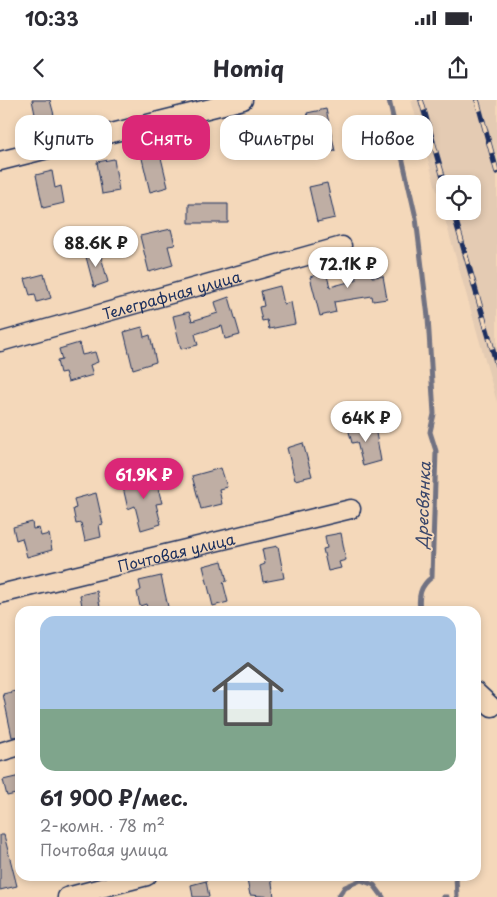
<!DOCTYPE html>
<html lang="ru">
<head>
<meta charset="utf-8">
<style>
  body { margin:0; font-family:"Playpen Sans",sans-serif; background:#f7f7f7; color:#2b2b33; height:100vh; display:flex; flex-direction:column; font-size:19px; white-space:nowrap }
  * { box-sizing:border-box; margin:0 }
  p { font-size:16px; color:#7c7c81 }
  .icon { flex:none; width:28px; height:28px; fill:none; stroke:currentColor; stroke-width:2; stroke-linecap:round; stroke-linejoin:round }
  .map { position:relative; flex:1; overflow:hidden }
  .sheet { position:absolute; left:15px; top:506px; width:466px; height:275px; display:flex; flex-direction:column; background:#fff; border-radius:15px; box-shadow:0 2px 8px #0003 }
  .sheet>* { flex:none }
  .hud { position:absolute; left:15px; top:15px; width:468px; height:45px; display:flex; gap:10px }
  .controls { position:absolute; left:436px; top:75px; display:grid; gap:10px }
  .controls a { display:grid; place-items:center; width:45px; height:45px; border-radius:10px; background:#fff; box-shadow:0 2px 8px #0003; font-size:25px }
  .price { position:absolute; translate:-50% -42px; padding:0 11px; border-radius:18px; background:#fff; color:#222; font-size:16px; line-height:32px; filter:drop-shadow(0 1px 2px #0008) }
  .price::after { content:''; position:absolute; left:50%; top:30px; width:15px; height:11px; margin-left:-8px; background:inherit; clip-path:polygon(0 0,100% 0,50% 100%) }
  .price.selected { background:#db2777; color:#fff }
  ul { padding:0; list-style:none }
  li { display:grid; align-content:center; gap:10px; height:265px; padding:0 25px }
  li+li { border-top:1px solid #e1e1e2 }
  li span { display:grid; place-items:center; height:155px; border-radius:15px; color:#555 }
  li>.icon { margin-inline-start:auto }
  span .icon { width:90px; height:90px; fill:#fffc; stroke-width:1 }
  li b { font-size:21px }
  .tag { padding:0 18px; border-radius:15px; background:#fff; box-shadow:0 2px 8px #0003; font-size:18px; line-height:45px }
  .tag.selected { background:#db2777; color:#fff }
  .status { display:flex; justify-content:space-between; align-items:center; height:35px; padding:0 25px; background:#fff; direction:ltr }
  .status svg { height:14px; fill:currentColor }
  header { display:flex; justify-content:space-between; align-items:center; height:65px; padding:0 25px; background:#fff; font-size:22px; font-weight:700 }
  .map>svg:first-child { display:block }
  .built { fill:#e4cbb3; fill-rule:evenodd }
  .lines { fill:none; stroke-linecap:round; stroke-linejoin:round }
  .stream { stroke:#717282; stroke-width:5 }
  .building { fill:#bfaea4; stroke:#1b2f5e }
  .minor-casing { stroke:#1b2f5e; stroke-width:21 }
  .minor { stroke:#f4d8ba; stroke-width:18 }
  .rail-casing { stroke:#1b2f5e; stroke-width:5.5 }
  .rail { stroke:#f4d8ba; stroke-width:4; stroke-dasharray:11; stroke-linecap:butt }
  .labels { text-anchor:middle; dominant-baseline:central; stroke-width:4; stroke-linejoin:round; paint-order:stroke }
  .street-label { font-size:15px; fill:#1b2f5e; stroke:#f4d8ba }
  .water-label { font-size:16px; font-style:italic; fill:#38456a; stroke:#f4d8ba }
</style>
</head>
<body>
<div class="status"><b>10:33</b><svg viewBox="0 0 49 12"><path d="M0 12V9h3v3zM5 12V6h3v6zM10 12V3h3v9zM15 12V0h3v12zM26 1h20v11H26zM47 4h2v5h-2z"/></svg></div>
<header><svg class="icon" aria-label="back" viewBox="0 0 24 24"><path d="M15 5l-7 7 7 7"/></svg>Homiq<svg class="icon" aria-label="share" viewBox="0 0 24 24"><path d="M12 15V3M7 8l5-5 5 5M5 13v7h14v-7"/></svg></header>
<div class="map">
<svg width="497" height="797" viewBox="0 0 497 797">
  <rect width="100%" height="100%" fill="#f4d8ba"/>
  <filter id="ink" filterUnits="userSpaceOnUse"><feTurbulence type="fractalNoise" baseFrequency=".02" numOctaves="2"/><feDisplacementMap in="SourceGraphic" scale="10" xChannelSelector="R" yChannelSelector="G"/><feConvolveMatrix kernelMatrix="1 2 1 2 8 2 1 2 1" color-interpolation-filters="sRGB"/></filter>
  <g filter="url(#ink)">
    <path class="built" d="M411 0H497V302L483 253ZM445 84H472V111H445Z"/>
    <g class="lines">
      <path class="stream" d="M389 0 416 118 428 217 434 314 430 332 436 351 432 477C420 486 418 496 420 511
        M456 776 457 797
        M338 797 345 787 361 780 374 785 383 797
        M443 797H447"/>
    </g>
    <path class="building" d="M32 0H50L54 15 36 19Z
      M326 9 335 51 317 55 316 51 310 52 305 30 311 29 307 13Z
      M158 45 168 87 150 92 140 50Z
      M114 59 119 91 102 94 97 62Z
      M52 71 55 88 61 86 64 103 43 108 36 75Z
      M327 83 335 118 317 122 309 87Z
      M189 104H228V123H189Z
      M171 129 175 145 168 146 173 165 149 172 140 136Z
      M99 149 108 182 94 187 85 153Z
      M370 161 372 177 383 176 387 199 373 201 372 196 334 202 336 212 320 216 310 177 326 172 330 187 356 180 354 163Z
      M44 174 51 198 37 202 35 194 30 195 25 179Z
      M280 186 284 204 291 202 295 224 269 229 267 220 262 221 259 207 264 206 261 191Z
      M229 197 240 235 225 239 222 226 195 234 198 245 181 249 173 216 189 212 192 221 218 213 215 202Z
      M142 227 144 237 150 235 156 262 133 269 124 232Z
      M79 243 82 255 95 252 98 262 90 265 93 275 68 282 65 272 60 273 57 261 62 260 59 249Z
      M374 322 381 361 363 366 357 342 352 343 348 328Z
      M303 343 312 376 295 380 287 348Z
      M221 368 227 387 219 389 222 404 201 409 192 376Z
      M154 374 162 403 156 404 161 424 141 430 135 406 128 409 122 383Z
      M96 393 103 424 99 425 101 437 85 441 81 423 76 424 73 409 76 408 74 399Z
      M32 422 33 429 39 428 41 436 49 434 52 450 27 457 22 438 16 440 13 427Z
      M341 433 346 460 339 462 341 468 328 471 323 449 327 448 325 436Z
      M278 446 284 478 263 482 260 466 265 464 262 449Z
      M222 461 227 481 223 482 228 502 213 506 203 466Z
      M161 476 169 511H148L146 504 140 506 137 492 141 490 139 481Z
      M97 491 101 511H83L80 495Z
      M20 590V636L12 637 3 594Z
      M20 676V693L7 696 3 680Z
      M0 735H4L17 786 0 790Z
      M252 776H271L274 797 250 795 247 780 253 779Z
      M206 781 209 797H193L191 785Z"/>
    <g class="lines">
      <g class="minor-casing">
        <g id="minor">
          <path d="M0 61 243 0"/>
          <path id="s1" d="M0 242 342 146"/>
          <path id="s2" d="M0 494 351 409"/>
          <path d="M476 592 492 607"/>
          <path d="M0 652 20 646"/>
          <path d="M67 797 147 776"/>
        </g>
      </g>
      <use href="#minor" class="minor"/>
      <g class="rail-casing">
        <path id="rail" d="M421 0 445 84
          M477 0 497 72
          M453 111 497 265"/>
      </g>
      <use href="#rail" class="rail"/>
    </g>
  </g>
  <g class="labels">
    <g class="street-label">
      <text stroke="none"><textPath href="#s1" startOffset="178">Телеграфная улица</textPath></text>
      <text stroke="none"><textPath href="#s2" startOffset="181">Почтовая улица</textPath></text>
    </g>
    <g class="water-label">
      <text transform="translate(422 405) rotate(-88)">Дресвянка</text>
    </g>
  </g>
</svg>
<div class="controls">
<a><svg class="icon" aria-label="locate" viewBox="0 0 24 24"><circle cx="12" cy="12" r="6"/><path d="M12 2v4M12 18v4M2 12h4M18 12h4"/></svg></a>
</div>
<b class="price" style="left:96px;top:168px">88.6K ₽</b>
<b class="price" style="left:348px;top:189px">72.1K ₽</b>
<b class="price" style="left:366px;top:343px">64K ₽</b>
<b class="price selected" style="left:144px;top:400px">61.9K ₽</b>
<div class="hud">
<a class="tag">Купить</a>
<a class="tag selected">Снять</a>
<a class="tag">Фильтры</a>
<a class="tag">Новое</a>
</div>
<section class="sheet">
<ul>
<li><span style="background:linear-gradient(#a9c7e8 60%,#7fa58c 0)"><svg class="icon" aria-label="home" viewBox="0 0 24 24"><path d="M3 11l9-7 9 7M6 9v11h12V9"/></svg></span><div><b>61 900 ₽/мес.</b><p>2-комн. · 78 m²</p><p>Почтовая улица</p></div></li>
</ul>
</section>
</div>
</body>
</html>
